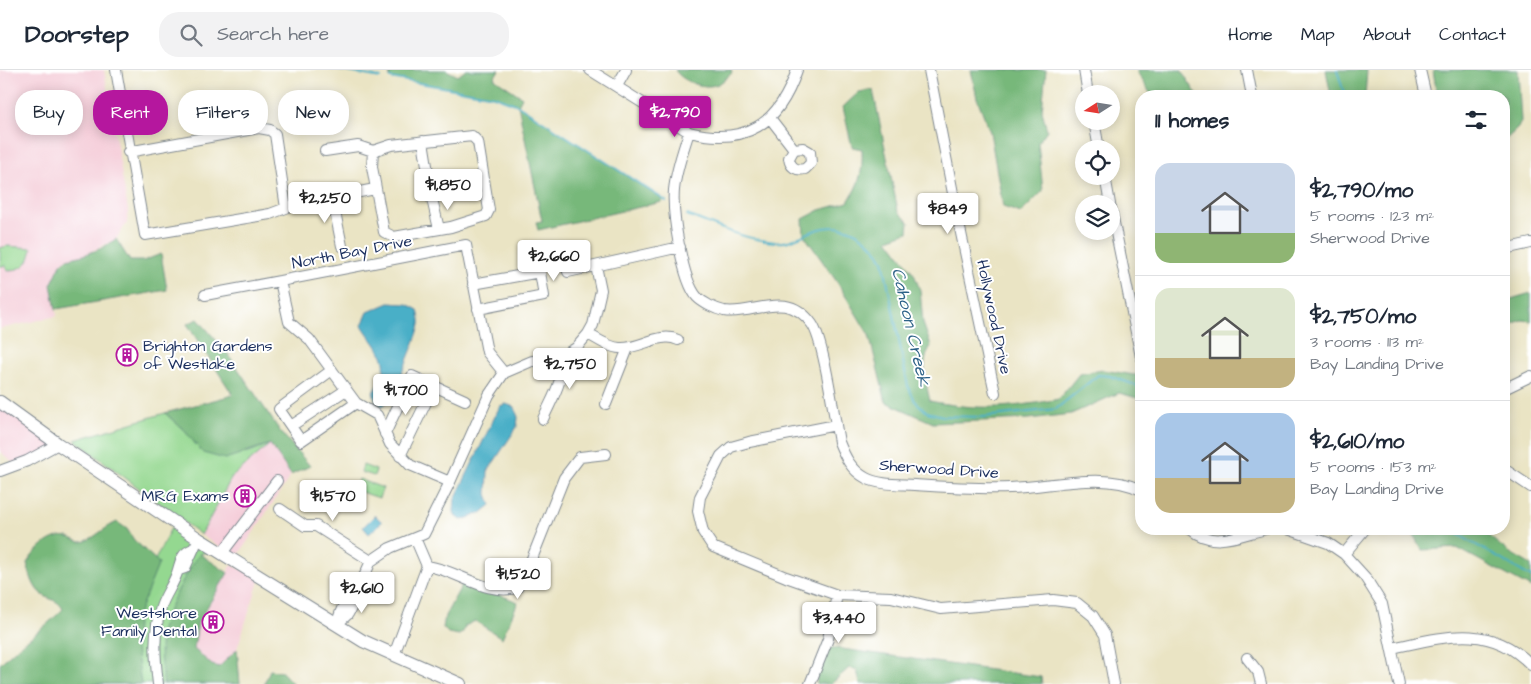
<!DOCTYPE html>
<html lang="en">
<head>
<meta charset="utf-8">
<style>
  body { margin:0; font-family:"Architects Daughter",sans-serif; background:#f2f2f3; color:#1f2937; height:100vh; display:flex; flex-direction:column; font-size:19px; white-space:nowrap }
  * { box-sizing:border-box; margin:0 }
  p { font-size:16px; color:#747a83 }
  .icon { flex:none; width:28px; height:28px; fill:none; stroke:currentColor; stroke-width:2; stroke-linecap:round; stroke-linejoin:round }
  .map { position:relative; flex:1; overflow:hidden }
  .panel { position:absolute; left:1135px; top:20px; width:375px; height:445px; display:flex; flex-direction:column; background:#fff; border-radius:20px; box-shadow:0 2px 12px #0003 }
  .panel>* { flex:none }
  .hud { position:absolute; left:15px; top:20px; width:475px; height:45px; display:flex; gap:10px }
  .needle { width:32px; rotate:258deg }
  .fabs { position:absolute; left:1075px; top:15px; display:grid; gap:10px }
  .fabs a { display:grid; place-items:center; width:45px; height:45px; border-radius:50%; background:#fff; box-shadow:0 2px 12px #0003; font-size:25px }
  .price { position:absolute; translate:-50% -42px; padding:0 11px; border-radius:5px; background:#fff; color:#222; font-size:16px; line-height:32px; filter:drop-shadow(0 1px 2px #0008) }
  .price::after { content:''; position:absolute; left:50%; top:30px; width:15px; height:11px; margin-left:-8px; background:inherit; clip-path:polygon(0 0,100% 0,50% 100%) }
  .price.active { background:#b5179e; color:#fff }
  ul { padding:0; list-style:none }
  li { display:flex; align-items:center; gap:15px; height:125px; padding:0 20px }
  li+li { border-top:1px solid #e0e1e3 }
  li span { display:grid; place-items:center; flex:none; width:140px; height:100px; border-radius:15px; color:#555 }
  li>.icon { margin-inline-start:auto }
  span .icon { width:60px; height:60px; fill:#fffc; stroke-width:1 }
  li b { font-size:21px }
  h2 { display:flex; justify-content:space-between; align-items:center; height:60px; padding:0 20px; font-size:21px }
  .tag { padding:0 18px; border-radius:20px; background:#fff; box-shadow:0 2px 12px #0003; font-size:18px; line-height:45px }
  .tag.active { background:#b5179e; color:#fff }
  header { display:flex; align-items:center; gap:30px; box-sizing:border-box; height:70px; padding:0 25px; background:#fff; border-bottom:1px solid #e0e1e3 }
  header strong { font-size:24px }
  nav { display:flex; gap:28px; margin-inline-start:auto; font-size:18px }
  .search { width:350px; height:45px; background:#f2f2f3; display:flex; align-items:center; gap:12px; box-sizing:border-box; padding:0 18px; border-radius:20px; color:#747a83; font-size:19px }
  .map>svg:first-child { display:block }
  .built { fill:#f5cfda }
  .green { fill:#94d890; stroke:#588477 }
  .forest { fill:#77b87a; stroke:#49746c }
  .water { fill:#48afc7; stroke:#326f92 }
  .lines { fill:none; stroke-linecap:round; stroke-linejoin:round }
  .stream { stroke:#48afc7; stroke-width:2 }
  .minor-casing { stroke:#828a91; stroke-width:12 }
  .major-casing { stroke:#828a91; stroke-width:14 }
  .minor { stroke:#fff; stroke-width:10 }
  .major { stroke:#fff; stroke-width:12 }
  .labels { text-anchor:middle; dominant-baseline:central; stroke-width:4; stroke-linejoin:round; paint-order:stroke }
  .street-label { font-size:16px; fill:#1b2f5e; stroke:#fff }
  .poi-label { font-size:16px; fill:#1b2f5e; stroke:#fff; text-anchor:end }
  .water-label { font-size:18px; font-style:italic; fill:#2d6288; stroke:#fff }
</style>
</head>
<body>
<header>
<strong>Doorstep</strong>
<div class="search"><svg class="icon" aria-label="search" viewBox="0 0 24 24"><circle cx="10" cy="10" r="6"/><path d="M15 15l6 6"/></svg>Search here</div>
<nav><a>Home</a><a>Map</a><a>About</a><a>Contact</a></nav>
</header>
<div class="map">
<svg width="1531" height="614" viewBox="0 0 1531 614">
  <rect width="100%" height="100%" fill="#fff"/>
  <filter id="ink" filterUnits="userSpaceOnUse"><feTurbulence type="fractalNoise" baseFrequency=".02" numOctaves="2"/><feDisplacementMap in="SourceGraphic" scale="10" xChannelSelector="R" yChannelSelector="G"/><feConvolveMatrix kernelMatrix="1 2 1 2 8 2 1 2 1" color-interpolation-filters="sRGB"/></filter>
  <filter id="wash" filterUnits="userSpaceOnUse"><feTurbulence type="fractalNoise" baseFrequency=".0096" numOctaves="4" result="noise"/><feDisplacementMap in="SourceGraphic" scale="20" xChannelSelector="R" yChannelSelector="G"/><feGaussianBlur stdDeviation="1.12" result="paint"/><feColorMatrix in="noise" values="0 0 0 0 0 0 0 0 0 0 0 0 0 0 0 0 0 1.4 0 .05"/><feComposite in="paint" operator="in"/></filter>
  <g filter="url(#wash)">
    <rect width="100%" height="100%" fill="#eae4c4"/>
    <path class="built" d="M0 0H104L128 140 127 153 116 169 84 185 67 189 51 215 57 246 0 259Z
      M0 335 58 377 18 398 0 381Z
      M270 374 291 405 236 489 201 465 232 407Z
      M232 495 260 508 237 579 219 598 212 595 194 579 198 552Z"/>
    <path class="green" d="M7 176 32 178C29 194 25 198 8 201L5 195 0 197V178Z
      M165 343 184 360 203 383 249 382 270 374 232 407 201 465 75 370Z
      M363 395 376 400 374 406 361 402Z
      M359 409 383 418 379 428 355 420Z
      M171 458 209 481 200 484 166 614H30L139 522Z"/>
    <path class="forest" d="M389 0H446L458 6 466 0H499L494 8 522 27 518 35 662 129V132L538 160 536 152 542 151 518 35 494 26 390 8Z
      M675 0H731L732 3C727 7 721 14 715 15 702 19 682 11 675 0Z
      M971 0H1046L1042 41 1047 60 1038 73 1043 121 1021 143 1003 137 990 62 977 28Z
      M1136 0H1181L1198 26H1152Z
      M1326 0H1367L1365 26H1331Z
      M1433 0H1518L1521 51 1518 58 1504 71V26H1437Z
      M873 20 898 141 909 152 908 162 888 169 914 204 920 220 923 253 931 276C920 292 926 313 930 331 978 341 1011 338 1059 329L1079 304 1103 300 1141 306V329L1119 323 1071 344 1029 349 933 353 886 332 869 265 837 212 804 165 803 149 820 140 848 132C860 112 863 103 862 79L852 77 843 37 859 22Z
      M116 169 130 191H143L161 184 167 220 56 239 51 215 61 194 67 189 84 185 102 178Z
      M1531 223V251L1522 250 1504 257V231Z
      M198 249 228 284 280 361 310 396 291 405 270 374 225 389 203 383 184 360 165 343 233 325 187 254Z
      M117 452 127 459 134 470 159 493 137 547 136 578 141 614H0V594C20 573 42 561 63 539 57 529 52 531 43 525 33 519 30 504 27 493 35 481 51 463 68 467 75 469 79 474 86 471 97 466 105 457 117 452Z
      M1410 459H1480L1507 481 1531 495V518L1457 478 1422 480Z
      M200 484 228 503 198 552 194 579 212 595 219 597 237 579 240 614H164C161 597 159 581 161 564 163 547 189 495 200 484Z
      M464 511 480 522 495 523 518 532 502 568 475 551 465 556 463 562 459 565 448 563 443 558 445 546Z
      M828 577 1041 607 1042 614H860L857 600 849 598 831 614H817L816 606Z
      M270 600 282 602 293 614H264Z"/>
    <path class="water" d="M389 233 407 234 418 240C419 245 421 251 420 255 417 268 392 331 383 336L376 332 373 322C397 292 378 281 362 255L368 242Z
      M506 334 514 337 518 347 517 357 488 401 487 424 491 435 481 443 462 450 456 447 454 442 455 429 500 336Z
      M375 445 382 452 369 464 363 457Z"/>
    <g class="lines">
      <path class="stream" d="M338 0 381 8
        M1337 0 1345 26
        M390 8 494 26 518 35 666 131
        M687 145C715 156 746 170 776 172 789 174 804 164 816 160 845 150 869 166 883 190L908 316 915 331 927 342 943 346 983 347 1056 339 1098 305 1110 306 1141 317
        M1449 459 1531 507"/>
    </g>
  </g>
  <g filter="url(#ink)">
    <g class="lines">
      <g class="minor-casing">
        <path id="minor" d="M116 0 145 165 270 144 294 135 375 119
          M590 0 689 62C746 76 779 54 797 0
          M929 0 958 149 995 323
          M1084 0 1088 24
          M1247 0 1252 26
          M1420 0 1426 26
          M617 16 626 0
          M770 48 794 79 789 88C790 97 796 101 805 99L811 93 810 82 803 78 794 79
          M1094 51 1099 79
          M689 62C683 81 676 100 674 120 672 143 682 210 697 227 703 233 715 239 724 241 754 246 786 218 812 254 824 271 834 347 839 372 845 387 851 400 866 408 879 415 899 414 914 415 946 417 978 419 1010 418 1051 417 1103 401 1141 420
          M423 71 428 102
          M325 81 358 76 373 81 391 75 472 66 478 72 489 140 486 146 451 157 394 167 384 162 372 97 373 81
          M128 82 259 58 270 60 275 64 286 138
          M1105 106 1110 134
          M332 127 342 176
          M432 129 439 159
          M1111 138 1141 287
          M1504 179 1531 173
          M568 202 680 177
          M473 214 540 202 544 226 478 239
          M205 225 280 211
          M588 264C597 269 610 278 620 278 638 280 660 261 678 270
          M332 300 279 339 301 371 356 333
          M1504 319 1531 306
          M606 334 628 278
          M543 349C552 328 565 310 561 287
          M836 355 749 372 731 377 721 386 700 427 698 441 703 462 713 477 786 507 837 525 891 527 941 539 1053 530 1077 533 1093 546 1105 565 1114 614
          M291 356 346 320
          M385 364 412 306 465 330
          M400 386 434 316
          M1504 399 1531 417
          M0 401 27 391 58 374
          M450 412 410 395 390 374 377 345 356 333 309 269 289 252 280 211 466 175 487 282 504 303
          M280 439 305 456H316L371 491
          M1190 459C1214 479 1239 465 1266 459
          M1288 459 1328 473 1344 484 1365 507 1382 534 1399 614
          M415 468 427 496
          M222 483 277 411
          M1344 484 1365 459
          M179 500 185 498 195 476
          M337 554 348 544 355 531 359 518 371 491 390 478 424 464 450 412 489 325 504 303 532 291H554L576 278 588 264 593 255 601 220 596 196
          M337 554C341 537 346 529 359 518
          M1392 578C1443 567 1490 552 1531 595
          M394 585 427 496C458 500 485 526 517 518L531 491 564 408 580 387 606 384
          M1247 588 1258 602 1261 614
          M158 614C155 589 153 562 161 537 165 525 173 515 177 503 181 492 180 484 193 479
          M810 614 828 569 837 525"/>
      </g>
      <g class="major-casing">
        <path id="major" d="M0 332 58 374 199 469 363 571 460 614"/>
      </g>
      <use href="#minor" class="minor"/>
      <use href="#major" class="major"/>
    </g>
  </g>
  <defs>
    <g id="building-ring" transform="scale(1.125)"><circle r="9.5" fill="#fff" stroke="#b5179e" stroke-width="1.5"/><path d="M-4-6H4V6H1V3H-1V6H-4ZM-2.5-4.3h1.7v1.8h-1.7ZM.8-4.3h1.7v1.8H.8ZM-2.5-1h1.7V.8h-1.7ZM.8-1h1.7V.8H.8Z" fill="#b5179e"/></g>
  </defs>
  <g fill-rule="evenodd">
    <use href="#building-ring" x="127" y="285"/>
    <use href="#building-ring" x="245" y="426"/>
    <use href="#building-ring" x="213" y="552"/>
  </g>
  <g class="labels">
    <g class="street-label">
      <text transform="translate(352 182) rotate(-11)">North Bay Drive</text>
      <text transform="translate(994 247) rotate(78)">Hollywood Drive</text>
      <text transform="translate(939 399) rotate(4)">Sherwood Drive</text>
    </g>
    <g class="poi-label">
      <text x="143" y="276" text-anchor="start">Brighton Gardens<tspan x="143" dy="18">of Westlake</tspan></text>
      <text x="229" y="426">MRG Exams</text>
      <text x="197" y="543">Westshore<tspan x="197" dy="18">Family Dental</tspan></text>
    </g>
    <g class="water-label">
      <text transform="translate(911 257) rotate(77)">Cahoon Creek</text>
    </g>
  </g>
</svg>
<div class="fabs">
<a><svg class="needle" viewBox="-14 -14 28 28"><path d="M0-13l5 13h-10z" fill="#e53935"/><path d="M0 13l5-13h-10z" fill="#747a83"/></svg></a>
<a><svg class="icon" aria-label="locate" viewBox="0 0 24 24"><circle cx="12" cy="12" r="6"/><path d="M12 2v4M12 18v4M2 12h4M18 12h4"/></svg></a>
<a><svg class="icon" aria-label="layers" viewBox="0 0 24 24"><path d="M12 4l9 5-9 5-9-5zM3 14l9 5 9-5"/></svg></a>
</div>
<b class="price active" style="left:675px;top:68px">$2,790</b>
<b class="price" style="left:448px;top:141px">$1,850</b>
<b class="price" style="left:325px;top:154px">$2,250</b>
<b class="price" style="left:948px;top:165px">$849</b>
<b class="price" style="left:554px;top:212px">$2,660</b>
<b class="price" style="left:570px;top:320px">$2,750</b>
<b class="price" style="left:406px;top:346px">$1,700</b>
<b class="price" style="left:333px;top:452px">$1,570</b>
<b class="price" style="left:518px;top:530px">$1,520</b>
<b class="price" style="left:362px;top:544px">$2,610</b>
<b class="price" style="left:839px;top:574px">$3,440</b>
<div class="hud">
<a class="tag">Buy</a>
<a class="tag active">Rent</a>
<a class="tag">Filters</a>
<a class="tag">New</a>
</div>
<section class="panel">
<h2>11 homes<svg class="icon" aria-label="filters" viewBox="0 0 24 24"><path d="M4 7h16M4 17h16"/><circle cx="9" cy="7" r="2"/><circle cx="15" cy="17" r="2"/></svg></h2>
<ul>
<li><span style="background:linear-gradient(#c9d6e8 70%,#8fb573 0)"><svg class="icon" aria-label="home" viewBox="0 0 24 24"><path d="M3 11l9-7 9 7M6 9v11h12V9"/></svg></span><div><b>$2,790/mo</b><p>5 rooms · 123 m²</p><p>Sherwood Drive</p></div></li>
<li><span style="background:linear-gradient(#dfe7d0 70%,#c2b280 0)"><svg class="icon" aria-label="home" viewBox="0 0 24 24"><path d="M3 11l9-7 9 7M6 9v11h12V9"/></svg></span><div><b>$2,750/mo</b><p>3 rooms · 113 m²</p><p>Bay Landing Drive</p></div></li>
<li><span style="background:linear-gradient(#a9c7e8 65%,#c2b280 0)"><svg class="icon" aria-label="home" viewBox="0 0 24 24"><path d="M3 11l9-7 9 7M6 9v11h12V9"/></svg></span><div><b>$2,610/mo</b><p>5 rooms · 153 m²</p><p>Bay Landing Drive</p></div></li>
</ul>
</section>
</div>
</body>
</html>
